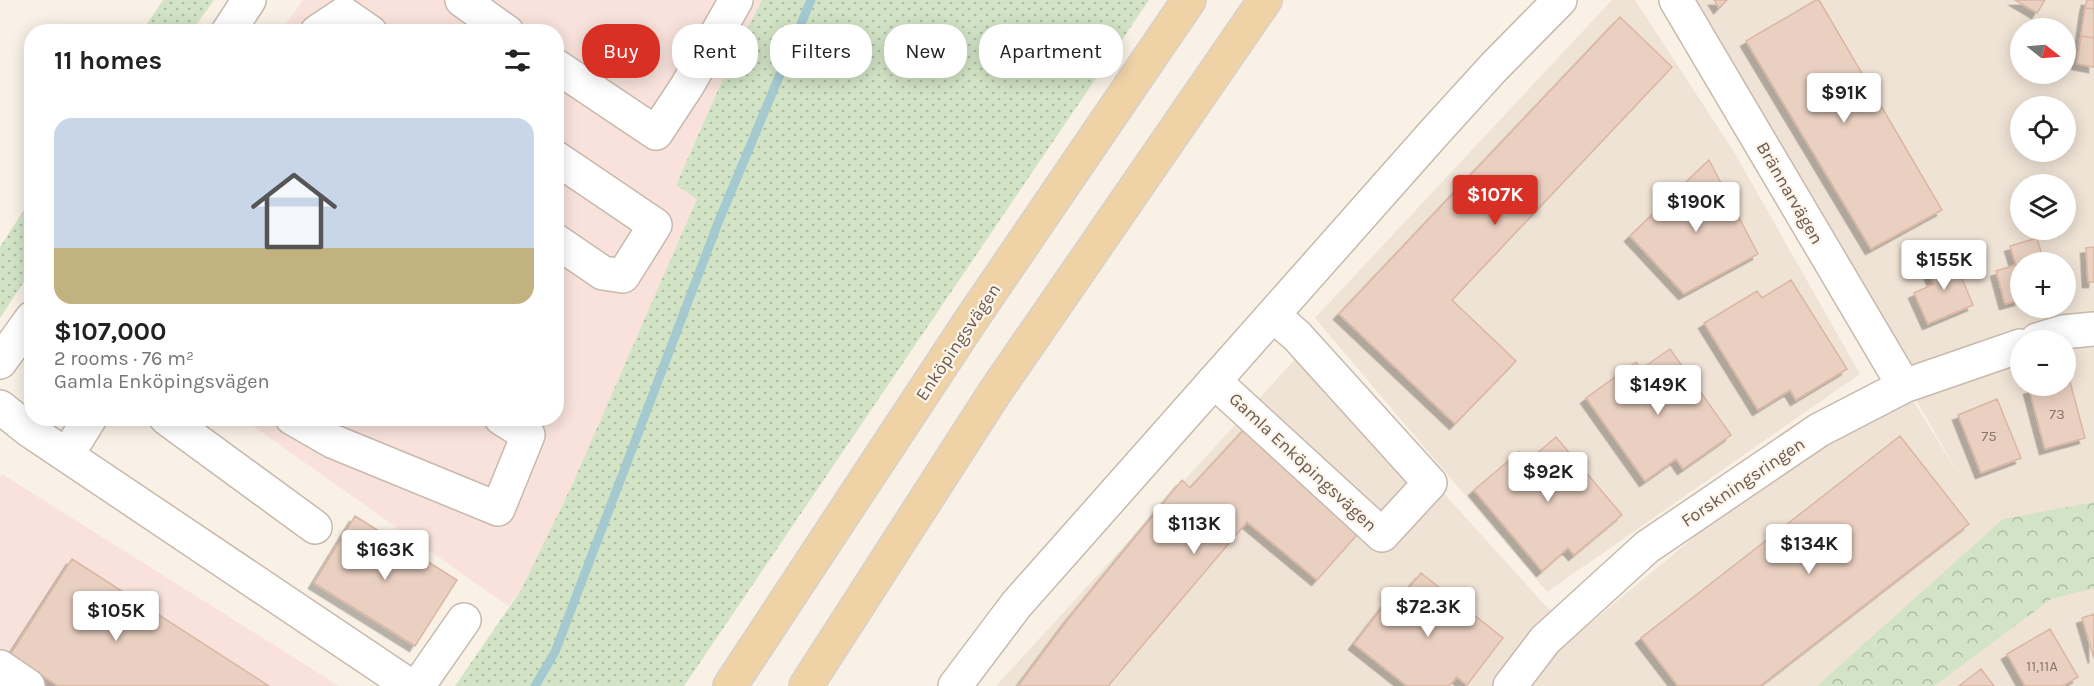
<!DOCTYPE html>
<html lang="en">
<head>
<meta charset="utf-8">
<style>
  body { margin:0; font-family:Karla,sans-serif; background:#f6f6f6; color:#222; height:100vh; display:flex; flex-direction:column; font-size:22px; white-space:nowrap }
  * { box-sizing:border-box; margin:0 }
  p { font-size:20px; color:#767676 }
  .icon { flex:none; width:33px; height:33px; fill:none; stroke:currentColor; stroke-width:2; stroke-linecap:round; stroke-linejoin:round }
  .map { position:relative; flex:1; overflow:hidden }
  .sheet { position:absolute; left:24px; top:24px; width:540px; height:402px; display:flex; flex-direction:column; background:#fff; border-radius:24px; box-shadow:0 3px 15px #0003 }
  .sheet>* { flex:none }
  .hud { position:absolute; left:582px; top:24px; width:570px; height:54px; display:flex; gap:12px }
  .needle { width:39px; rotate:107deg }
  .tools { position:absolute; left:2010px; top:18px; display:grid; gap:12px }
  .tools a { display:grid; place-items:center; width:66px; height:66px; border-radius:50%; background:#fff; box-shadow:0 3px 15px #0003; font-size:30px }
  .price { position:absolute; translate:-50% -51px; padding:0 14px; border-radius:6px; background:#fff; color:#222; font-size:20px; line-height:39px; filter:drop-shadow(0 2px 3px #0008) }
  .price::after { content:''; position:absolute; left:50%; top:36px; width:18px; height:14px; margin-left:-9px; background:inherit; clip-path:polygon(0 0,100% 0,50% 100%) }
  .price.active { background:#d93025; color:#fff }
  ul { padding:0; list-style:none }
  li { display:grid; align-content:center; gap:12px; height:318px; padding:0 30px }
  li span { display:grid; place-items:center; height:186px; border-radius:18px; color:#555 }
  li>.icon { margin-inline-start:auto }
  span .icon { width:108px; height:108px; fill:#fffc; stroke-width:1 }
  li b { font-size:26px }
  h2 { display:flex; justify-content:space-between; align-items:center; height:72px; padding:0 30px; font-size:26px }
  .pill { padding:0 21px; border-radius:24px; background:#fff; box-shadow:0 3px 15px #0003; font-size:21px; line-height:54px }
  .pill.active { background:#d93025; color:#fff }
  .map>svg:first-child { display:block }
  .residential { fill:#efe3d5; fill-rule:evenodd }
  .commercial { fill:#f8e2db }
  .grass { fill:url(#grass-dots) }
  .forest { fill:url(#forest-crowns) }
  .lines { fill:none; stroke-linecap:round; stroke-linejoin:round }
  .stream { stroke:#a4cad0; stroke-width:9 }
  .building { fill:#ead0c1; stroke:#dbb7a3; stroke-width:1.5; filter:url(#shadow) }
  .minor-casing { stroke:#c8b9ad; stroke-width:36 }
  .major-casing { stroke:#d6d1cd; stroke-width:36 }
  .minor { stroke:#fff; stroke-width:33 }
  .major { stroke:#efd2a6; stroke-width:33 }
  .labels { text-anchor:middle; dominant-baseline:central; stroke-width:4.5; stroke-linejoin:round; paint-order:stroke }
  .number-label { font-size:15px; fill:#8d776b }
  .street-label { font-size:18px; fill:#6e594e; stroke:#fcf5eb }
</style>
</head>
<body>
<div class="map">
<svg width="2094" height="686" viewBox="0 0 2094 686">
  <defs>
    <pattern id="grass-dots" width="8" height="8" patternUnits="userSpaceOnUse" patternTransform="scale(1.5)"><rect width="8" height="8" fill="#d3e4c6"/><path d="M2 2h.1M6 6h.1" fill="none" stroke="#afbca3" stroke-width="1.8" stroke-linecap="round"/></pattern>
    <pattern id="forest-crowns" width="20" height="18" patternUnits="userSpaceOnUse" patternTransform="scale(1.5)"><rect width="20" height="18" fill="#d3e4c6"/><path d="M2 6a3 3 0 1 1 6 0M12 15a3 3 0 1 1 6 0" fill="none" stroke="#afbca3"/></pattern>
    <filter id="shadow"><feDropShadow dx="-5.5" dy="5.5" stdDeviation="0" flood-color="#0004"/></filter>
  </defs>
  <rect width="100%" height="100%" fill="#f9f1e5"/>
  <path class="residential" d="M1612 0H1635L1734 152 1860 374 1547 592 1315 318Z
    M1686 0H2094V686H996L1309 344 1542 602 1576 635 1741 498 1904 386 1961 478ZM2020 28H2066V74H2020ZM2020 106H2066V152H2020ZM2020 184H2066V230H2020ZM2020 262H2066V308H2020ZM2020 340H2066V386H2020Z"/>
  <path class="commercial" d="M303 0H762L734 54 676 184 697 199 573 483 521 590 508 606 243 419 556 418V32L281 31Z
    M2 474 339 686H0V478Z"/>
  <path class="grass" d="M163 0H214L192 31H142Z
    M762 0H1149L684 686H455L521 590 573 483 697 199 676 185 734 54Z
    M31 199V271L0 318V247Z"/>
  <path class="forest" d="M2094 502V588L2051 599 1934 686H1817L2003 519Z"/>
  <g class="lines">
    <path class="stream" d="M535 686 555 652 718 223 811 0"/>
  </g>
  <path class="building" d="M1714 0H1727L1719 8Z
    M1816 0H1819L1942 210 1871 249 1746 41Z
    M2015 0H2045L2037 13Z
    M2087 0H2094V9L2085 8Z
    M2085 8 2094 9V38L2081 36Z
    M1620 17 1672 67 1452 300 1516 361 1455 424 1339 314Z
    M2081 36 2094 38V67L2077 64Z
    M1709 160 1758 254 1684 294 1630 236Z
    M2037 238 2044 262H2020V300L2005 304 1996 271 2016 265 2010 246Z
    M2094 247V282H2088L2086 248Z
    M1952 254 1973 305 1928 324 1914 293 1934 284 1926 265Z
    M1791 280 1847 369 1796 400 1790 390 1758 410 1704 323 1757 291 1762 298Z
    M1670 349 1731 435 1683 469 1676 459 1645 481 1586 398 1636 362 1641 369Z
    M2069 378 2085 438 2045 449 2029 389 2041 386H2066V379Z
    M1997 399 2021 458 1981 473 1958 415Z
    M1252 421 1363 528 1317 580 1247 522 1108 686H1018L1069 618 1182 480 1190 488Z
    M1900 436 1969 524 1760 686H1678L1641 638Z
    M1556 437 1622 515 1574 555 1568 548 1542 571 1474 490 1519 452 1527 462Z
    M355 516 457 580 415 646 314 583Z
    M72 559 269 686H58L10 655Z
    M1421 573 1503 638 1467 685 1457 677 1449 686H1407L1354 644 1392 595 1399 600Z
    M2094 614V658L2082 618Z
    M2050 629 2078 677 2063 686H2025L2007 654Z
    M1981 669 1994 686H1959Z"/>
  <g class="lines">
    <g class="minor-casing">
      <path id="minor" d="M462 0 507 32
        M1676 0 1904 386
        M228 32 249 0
        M317 32 344 14 370 32
        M556 66 656 133 687 86 736 0
        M556 158 655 225 623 276 603 273 556 241
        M2037 340 2063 332 2094 329
        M0 362 32 318
        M1214 381 1382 535 1430 483 1297 336 1273 315
        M0 407 29 430 410 686
        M166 418 315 527
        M292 418 332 441 498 509 528 435 501 418
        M67 455 90 418
        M0 667 28 686
        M418 686 464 620
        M955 686 1016 605 1434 133 1494 67 1560 0
        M1510 686 1545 640 1647 547 1819 430 1904 386 2020 346"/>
    </g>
    <g class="major-casing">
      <path id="major" d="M730 686 971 320 1189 0
        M806 686 995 392 1265 0"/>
    </g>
    <use href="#minor" class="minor"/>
    <use href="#major" class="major"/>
  </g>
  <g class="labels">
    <g class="number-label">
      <text x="2057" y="414">73</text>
      <text x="1989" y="436">75</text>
      <text x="2042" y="666">11,11A</text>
    </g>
    <g class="street-label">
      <text transform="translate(1790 193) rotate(60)">Brännarvägen</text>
      <text transform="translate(958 342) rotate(-56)">Enköpingsvägen</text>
      <text transform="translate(1303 462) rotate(43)">Gamla Enköpingsvägen</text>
      <text transform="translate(1743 482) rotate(-34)">Forskningsringen</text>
    </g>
  </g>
</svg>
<div class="tools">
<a><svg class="needle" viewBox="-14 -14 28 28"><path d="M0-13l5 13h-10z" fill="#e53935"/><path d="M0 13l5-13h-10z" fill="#767676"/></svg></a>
<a><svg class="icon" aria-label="locate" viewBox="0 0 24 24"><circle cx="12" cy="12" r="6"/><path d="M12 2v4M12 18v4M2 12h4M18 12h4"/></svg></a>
<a><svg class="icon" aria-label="layers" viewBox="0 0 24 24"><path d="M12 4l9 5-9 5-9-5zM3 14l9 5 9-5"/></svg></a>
<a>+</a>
<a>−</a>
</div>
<b class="price" style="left:1844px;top:124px">$91K</b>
<b class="price active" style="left:1495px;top:226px">$107K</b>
<b class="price" style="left:1696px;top:233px">$190K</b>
<b class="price" style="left:1944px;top:291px">$155K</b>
<b class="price" style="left:1658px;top:416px">$149K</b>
<b class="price" style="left:1548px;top:503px">$92K</b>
<b class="price" style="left:1194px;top:555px">$113K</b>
<b class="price" style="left:1809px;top:575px">$134K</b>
<b class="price" style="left:385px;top:581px">$163K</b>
<b class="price" style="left:1428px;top:638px">$72.3K</b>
<b class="price" style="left:116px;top:642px">$105K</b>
<div class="hud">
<a class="pill active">Buy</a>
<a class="pill">Rent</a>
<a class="pill">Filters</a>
<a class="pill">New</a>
<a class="pill">Apartment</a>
</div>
<section class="sheet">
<h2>11 homes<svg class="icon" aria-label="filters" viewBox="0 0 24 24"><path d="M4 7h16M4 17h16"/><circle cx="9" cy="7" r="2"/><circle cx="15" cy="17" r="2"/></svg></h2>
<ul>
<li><span style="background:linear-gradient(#c9d6e8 70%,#c2b280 0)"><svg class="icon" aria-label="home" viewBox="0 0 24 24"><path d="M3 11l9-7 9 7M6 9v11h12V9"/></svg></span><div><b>$107,000</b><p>2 rooms · 76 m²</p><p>Gamla Enköpingsvägen</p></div></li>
</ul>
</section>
</div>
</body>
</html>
